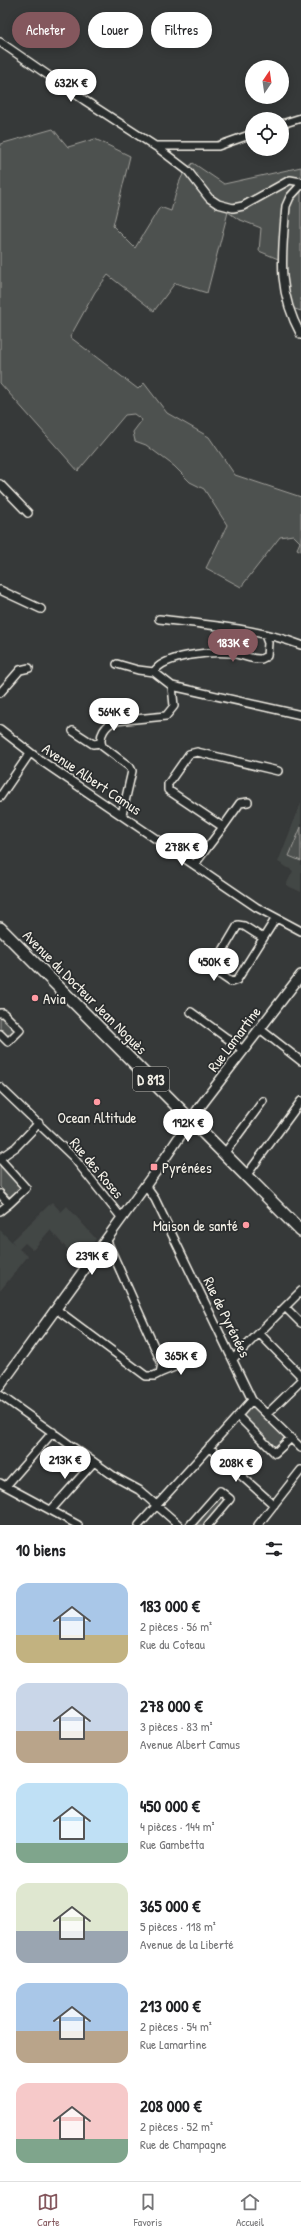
<!DOCTYPE html>
<html lang="fr">
<head>
<meta charset="utf-8">
<style>
  body { margin:0; font-family:"Patrick Hand",sans-serif; background:#f6f6f6; color:#202124; height:100vh; display:flex; flex-direction:column; font-size:15px; white-space:nowrap }
  * { box-sizing:border-box; margin:0 }
  p { font-size:13px; color:#757577 }
  .icon { flex:none; width:22px; height:22px; fill:none; stroke:currentColor; stroke-width:2; stroke-linecap:round; stroke-linejoin:round }
  .map { position:relative; height:1525px; overflow:hidden }
  .side { display:flex; flex-direction:column; background:#fff; flex:1 }
  .side>* { flex:none }
  .top-card { position:absolute; left:12px; top:12px; width:277px; height:36px; display:flex; gap:8px }
  .needle { width:26px; rotate:13deg }
  .controls { position:absolute; left:245px; top:60px; display:grid; gap:8px }
  .controls a { display:grid; place-items:center; width:44px; height:44px; border-radius:50%; background:#fff; box-shadow:0 2px 10px #0003; font-size:20px }
  .price { position:absolute; translate:-50% -34px; padding:0 9px; border-radius:14px; background:#fff; color:#222; font-size:13px; line-height:26px; filter:drop-shadow(0 1px 2px #0008) }
  .price::after { content:''; position:absolute; left:50%; top:24px; width:12px; height:9px; margin-left:-6px; background:inherit; clip-path:polygon(0 0,100% 0,50% 100%) }
  .price.on { background:#84575d; color:#fff }
  ul { padding:0; list-style:none }
  li { display:flex; align-items:center; gap:12px; height:100px; padding:0 16px }
  li span { display:grid; place-items:center; flex:none; width:112px; height:80px; border-radius:12px; color:#555 }
  li>.icon { margin-inline-start:auto }
  span .icon { width:48px; height:48px; fill:#fffc; stroke-width:1 }
  li b { font-size:17px }
  h2 { display:flex; justify-content:space-between; align-items:center; height:48px; padding:0 16px; font-size:17px }
  .tag { padding:0 14px; border-radius:18px; background:#fff; box-shadow:0 2px 10px #0003; font-size:14px; line-height:36px }
  .tag.on { background:#84575d; color:#fff }
  .tab-bar { display:flex; justify-content:space-around; align-items:center; height:56px; border-top:1px solid #e0e0e0; background:#fff; font-size:11px; color:#757577 }
  .tab-bar a { display:grid; justify-items:center; gap:2px }
  .tab-bar .on { color:#84575d }
  .map>svg:first-child { display:block }
  .built { fill:#434645 }
  .green { fill:#4e514f; stroke:#a1a19c }
  .lines { fill:none; stroke-linecap:round; stroke-linejoin:round }
  .minor-casing { stroke:#f4f1e8; stroke-width:10 }
  .tertiary-casing { stroke:#f4f1e8; stroke-width:12 }
  .primary-casing { stroke:#f4f1e8; stroke-width:14 }
  .minor { stroke:#2a2d2e; stroke-width:7 }
  .tertiary { stroke:#2a2d2e; stroke-width:9 }
  .primary { stroke:#2a2d2e; stroke-width:11 }
  .poi-dot { fill:#ff9aa2; stroke:#2a2d2e; stroke-width:1.5 }
  .labels { text-anchor:middle; dominant-baseline:central; stroke-width:3.5; stroke-linejoin:round; paint-order:stroke }
  .shield { fill:#2a2d2e; stroke:#b7b6b0; stroke-width:1 }
  .shield-label { font-size:14px; font-weight:bold; fill:#f4f1e8 }
  .street-label { font-size:15px; fill:#f4f1e8; stroke:#2a2d2e }
  .poi-label { font-size:15px; fill:#f4f1e8; stroke:#2a2d2e; text-anchor:start }
</style>
</head>
<body>
<div class="map">
<svg width="301" height="1525" viewBox="0 0 301 1525">
  <rect width="100%" height="100%" fill="#363939"/>
  <filter id="ink" filterUnits="userSpaceOnUse"><feTurbulence type="fractalNoise" baseFrequency=".025" numOctaves="2"/><feDisplacementMap in="SourceGraphic" scale="8" xChannelSelector="R" yChannelSelector="G"/><feConvolveMatrix kernelMatrix="1 2 1 2 8 2 1 2 1" color-interpolation-filters="sRGB"/></filter>
  <g filter="url(#ink)">
    <path class="built" d="M301 803V892L286 885 293 871 278 862Z
      M52 1202 61 1212 67 1206 96 1239 79 1262 50 1230 33 1250 25 1243 19 1249 28 1256 0 1291V1230L14 1244 12 1241Z"/>
    <path class="green" d="M53 129 68 147 95 139 130 156 113 226 135 248 160 207 171 211C176 195 178 174 193 163L224 184 301 167V311L292 308 283 261 259 251 261 228 238 219 228 212 207 293 175 283 154 311 108 275 95 292 70 337 138 389 144 383 167 413 209 437 235 475 301 497V551L297 549 300 542 293 535 280 537 241 587 206 568 227 525 204 489 190 482 174 466 146 445 135 441 133 432 142 420 134 414 125 415 78 471 0 383V144Z
      M301 827V861L289 856Z
      M2 1016 16 1030 8 1038 0 1030V1018Z
      M0 1164 22 1187 11 1198 0 1187Z
      M251 1405 287 1439 275 1450 242 1416Z
      M219 1496 224 1499V1502L204 1525H193Z"/>
    <g class="lines">
      <g class="minor-casing">
        <path id="minor" d="M0 42 84 100 158 148 188 171 209 198 218 204 233 208 243 206 290 180 301 182
          M282 124 301 118
          M155 146H218L252 134
          M301 185 290 197 286 206C282 255 276 289 301 335
          M0 484 28 513
          M0 590 41 609
          M159 619C207 625 256 628 301 645
          M265 635 268 643 267 656 261 659C251 660 241 654 231 653 213 651 163 655 154 672L172 686 301 715
          M117 664 138 670 154 672
          M0 693 20 670 29 668
          M0 729 40 760 256 907 301 931
          M73 731 93 744 101 743
          M0 797 30 753
          M122 815 132 771 130 767 102 746C98 735 106 725 115 721L166 716 174 706 172 686
          M223 827 240 803 248 802
          M195 864 223 827 168 790V784L189 754 197 752 278 771
          M263 938 244 926 238 925 212 969 231 982 237 980 276 918
          M191 1012 243 1050
          M0 1013H3L20 1030 8 1042 0 1034
          M260 1029 301 1061
          M0 1087 73 1157 121 1217
          M224 1154 263 1101
          M0 1158 16 1147 39 1123
          M0 1159 26 1188 9 1204 0 1194
          M246 1176 301 1101
          M145 1185 155 1199 252 1400 301 1448
          M0 1211 9 1204
          M285 1307 301 1323
          M56 1309 146 1376H154L160 1373 162 1364 106 1239
          M259 1333 301 1376
          M233 1359 301 1291
          M160 1373 194 1359
          M0 1395 115 1477 139 1490 179 1525
          M267 1414 301 1381
          M238 1416 275 1453 290 1439
          M209 1447 274 1505
          M0 1483 78 1525
          M6 1486 53 1432
          M51 1510 94 1462
          M139 1525 252 1400
          M190 1525 220 1491 230 1499 208 1525
          M258 1525 301 1470"/>
      </g>
      <g class="tertiary-casing">
        <path id="tertiary" d="M0 1386 161 1164 199 1108 301 975"/>
      </g>
      <g class="primary-casing">
        <path id="primary" d="M0 928 301 1231"/>
      </g>
      <use href="#minor" class="minor"/>
      <use href="#tertiary" class="tertiary"/>
      <use href="#primary" class="primary"/>
    </g>
  </g>
  <g class="poi-dot">
    <circle cx="35" cy="998" r="4"/>
    <circle cx="97" cy="1102" r="4"/>
    <rect x="150" y="1163" width="8" height="8" rx="2"/>
    <circle cx="246" cy="1225" r="4"/>
  </g>
  <g class="labels">
    <rect class="shield" x="133" y="1067" width="36" height="24" rx="3"/>
    <g class="shield-label">
      <text x="151" y="1079">D 813</text>
    </g>
    <g class="street-label">
      <text transform="translate(92 779) rotate(34)">Avenue Albert Camus</text>
      <text transform="translate(85 992) rotate(45)">Avenue du Docteur Jean Noguès</text>
      <text transform="translate(234 1039) rotate(-53)">Rue Lamartine</text>
      <text transform="translate(97 1168) rotate(50)">Rue des Roses</text>
      <text transform="translate(227 1317) rotate(64)">Rue de Pyrénées</text>
    </g>
    <g class="poi-label">
      <text x="43" y="998">Avia</text>
      <text x="97" y="1117" text-anchor="middle">Ocean Altitude</text>
      <text x="162" y="1167">Pyrénées</text>
      <text x="238" y="1225" text-anchor="end">Maison de santé</text>
    </g>
  </g>
</svg>
<div class="controls">
<a><svg class="needle" viewBox="-14 -14 28 28"><path d="M0-13l5 13h-10z" fill="#e53935"/><path d="M0 13l5-13h-10z" fill="#757577"/></svg></a>
<a><svg class="icon" aria-label="locate" viewBox="0 0 24 24"><circle cx="12" cy="12" r="6"/><path d="M12 2v4M12 18v4M2 12h4M18 12h4"/></svg></a>
</div>
<b class="price" style="left:71px;top:103px">632K €</b>
<b class="price on" style="left:233px;top:663px">183K €</b>
<b class="price" style="left:114px;top:732px">564K €</b>
<b class="price" style="left:182px;top:867px">278K €</b>
<b class="price" style="left:214px;top:982px">450K €</b>
<b class="price" style="left:188px;top:1143px">192K €</b>
<b class="price" style="left:92px;top:1276px">239K €</b>
<b class="price" style="left:181px;top:1376px">365K €</b>
<b class="price" style="left:65px;top:1480px">213K €</b>
<b class="price" style="left:236px;top:1483px">208K €</b>
<div class="top-card">
<a class="tag on">Acheter</a>
<a class="tag">Louer</a>
<a class="tag">Filtres</a>
</div>
</div>
<section class="side">
<h2>10 biens<svg class="icon" aria-label="filters" viewBox="0 0 24 24"><path d="M4 7h16M4 17h16"/><circle cx="9" cy="7" r="2"/><circle cx="15" cy="17" r="2"/></svg></h2>
<ul>
<li><span style="background:linear-gradient(#a9c7e8 65%,#c2b280 0)"><svg class="icon" aria-label="home" viewBox="0 0 24 24"><path d="M3 11l9-7 9 7M6 9v11h12V9"/></svg></span><div><b>183 000 €</b><p>2 pièces · 56 m²</p><p>Rue du Coteau</p></div></li>
<li><span style="background:linear-gradient(#c9d6e8 60%,#b9a48a 0)"><svg class="icon" aria-label="home" viewBox="0 0 24 24"><path d="M3 11l9-7 9 7M6 9v11h12V9"/></svg></span><div><b>278 000 €</b><p>3 pièces · 83 m²</p><p>Avenue Albert Camus</p></div></li>
<li><span style="background:linear-gradient(#bfe0f5 75%,#7fa58c 0)"><svg class="icon" aria-label="home" viewBox="0 0 24 24"><path d="M3 11l9-7 9 7M6 9v11h12V9"/></svg></span><div><b>450 000 €</b><p>4 pièces · 144 m²</p><p>Rue Gambetta</p></div></li>
<li><span style="background:linear-gradient(#dfe7d0 60%,#9aa5b1 0)"><svg class="icon" aria-label="home" viewBox="0 0 24 24"><path d="M3 11l9-7 9 7M6 9v11h12V9"/></svg></span><div><b>365 000 €</b><p>5 pièces · 118 m²</p><p>Avenue de la Liberté</p></div></li>
<li><span style="background:linear-gradient(#a9c7e8 60%,#b9a48a 0)"><svg class="icon" aria-label="home" viewBox="0 0 24 24"><path d="M3 11l9-7 9 7M6 9v11h12V9"/></svg></span><div><b>213 000 €</b><p>2 pièces · 54 m²</p><p>Rue Lamartine</p></div></li>
<li><span style="background:linear-gradient(#f6c9c9 70%,#7fa58c 0)"><svg class="icon" aria-label="home" viewBox="0 0 24 24"><path d="M3 11l9-7 9 7M6 9v11h12V9"/></svg></span><div><b>208 000 €</b><p>2 pièces · 52 m²</p><p>Rue de Champagne</p></div></li>
</ul>
</section>
<nav class="tab-bar">
<a class="on"><svg class="icon" aria-label="map" viewBox="0 0 24 24"><path d="M3 6l6-2 6 2 6-2v14l-6 2-6-2-6 2zM9 4v14M15 6v14"/></svg>Carte</a>
<a><svg class="icon" aria-label="saved" viewBox="0 0 24 24"><path d="M7 4h10v16l-5-4-5 4z"/></svg>Favoris</a>
<a><svg class="icon" aria-label="home" viewBox="0 0 24 24"><path d="M3 11l9-7 9 7M6 9v11h12V9"/></svg>Accueil</a>
</nav>
</body>
</html>
